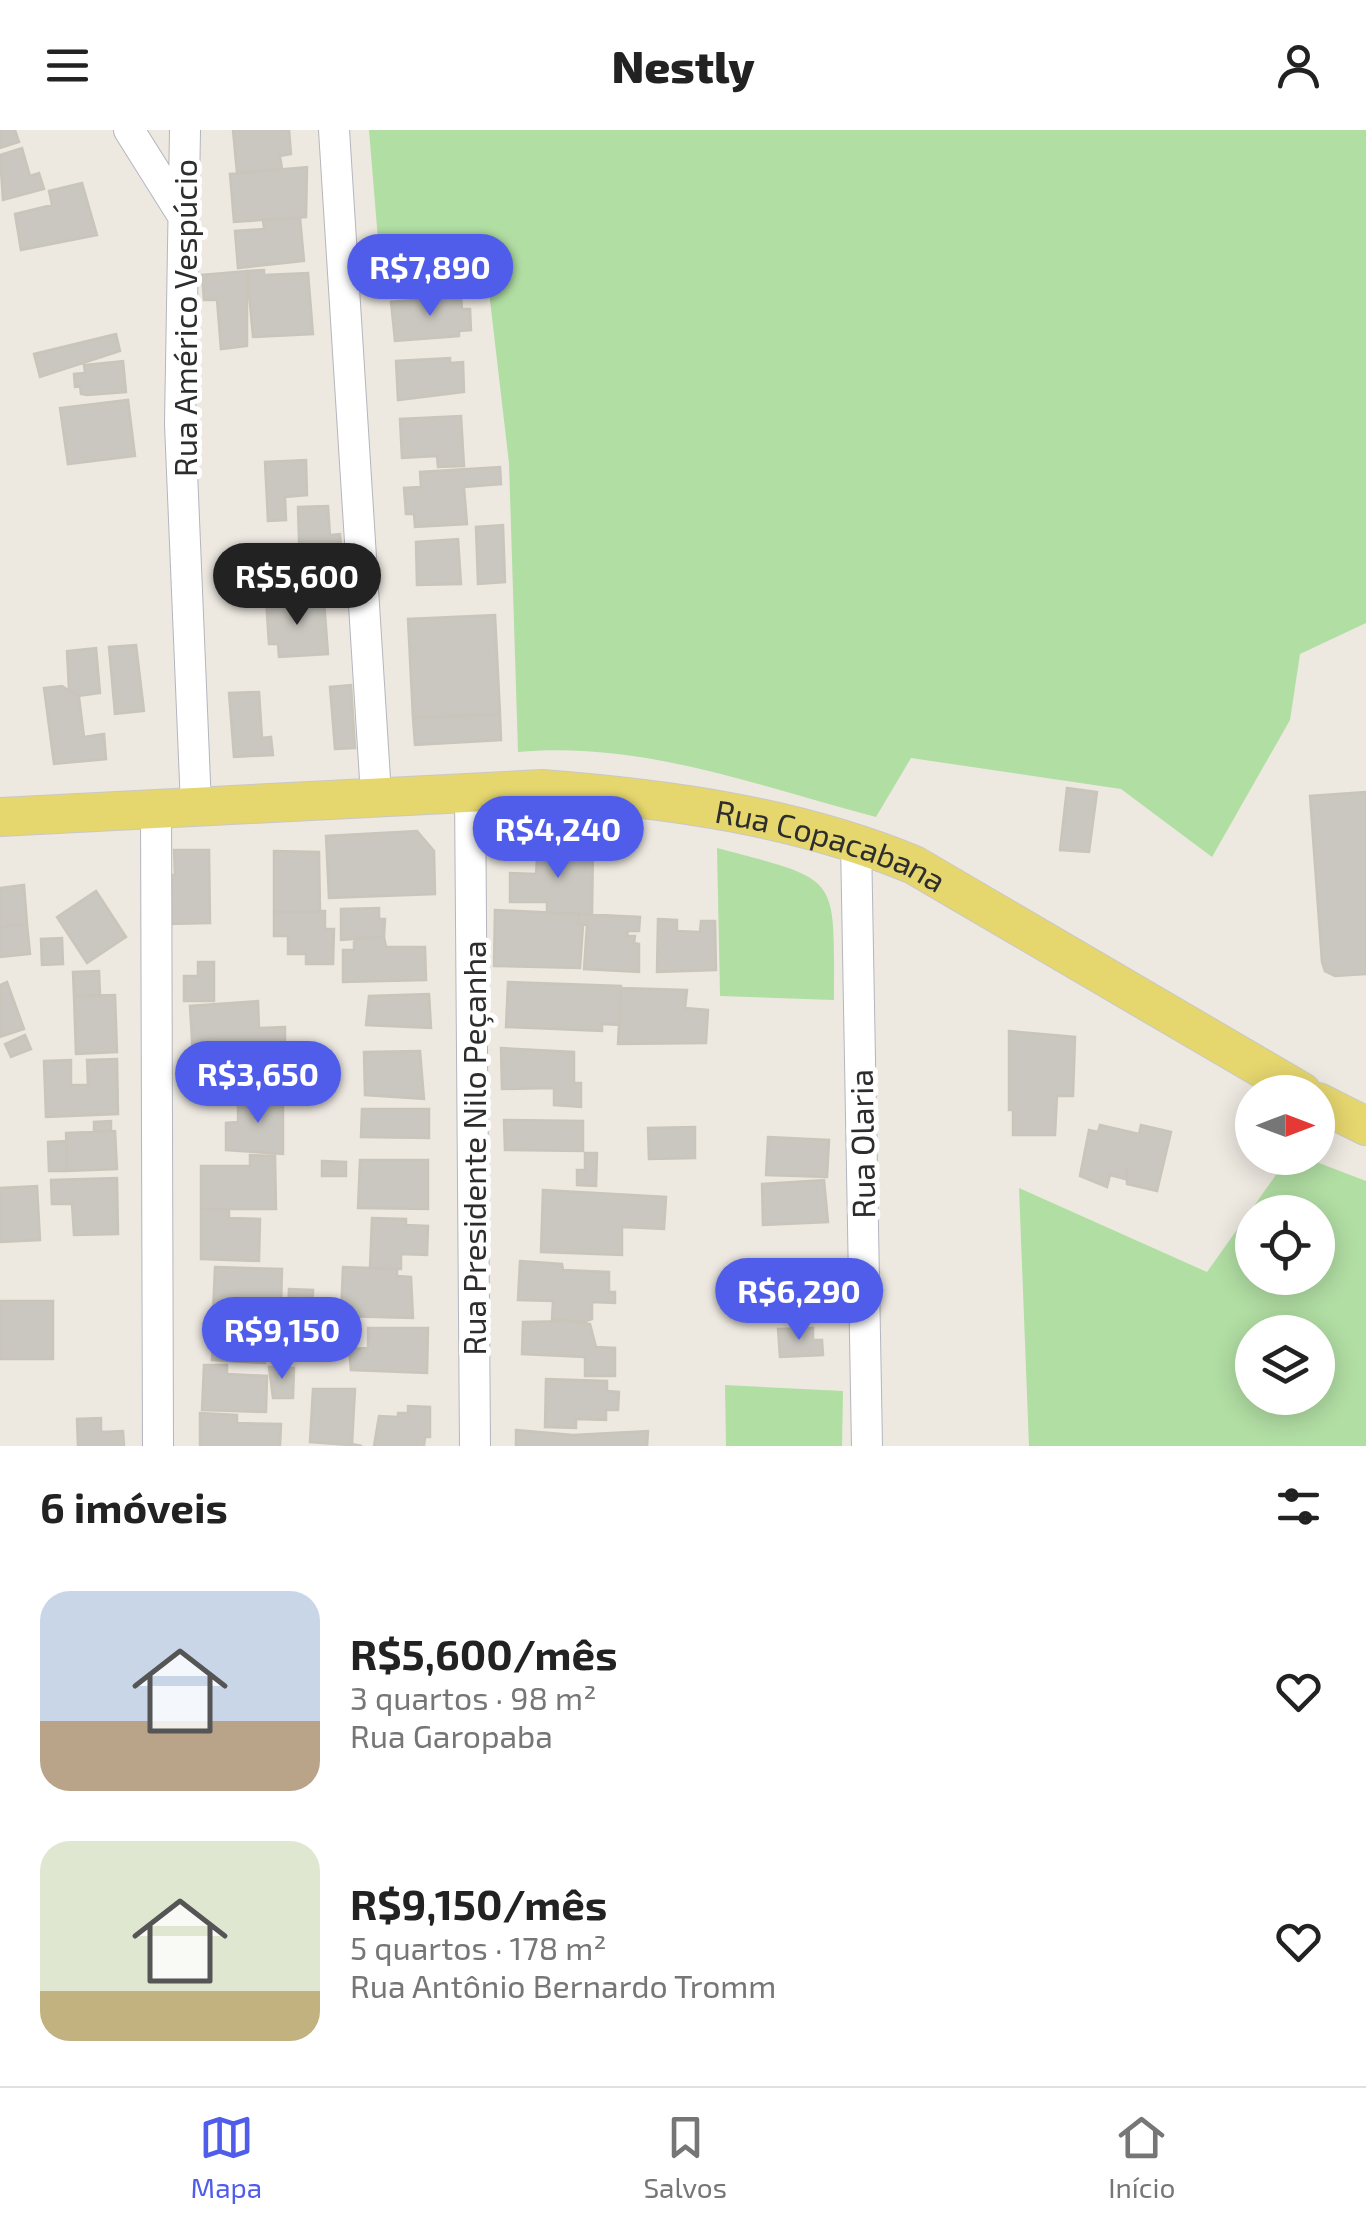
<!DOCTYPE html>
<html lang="pt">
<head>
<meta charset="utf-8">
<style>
  body { margin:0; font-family:"Exo 2",sans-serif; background:#f6f6f6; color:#222; height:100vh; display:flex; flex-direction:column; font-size:38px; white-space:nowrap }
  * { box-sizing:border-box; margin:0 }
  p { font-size:32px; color:#767676 }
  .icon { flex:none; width:55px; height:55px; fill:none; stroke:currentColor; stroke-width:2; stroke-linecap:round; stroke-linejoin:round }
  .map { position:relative; height:1316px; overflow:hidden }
  .panel { display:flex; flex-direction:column; background:#fff; flex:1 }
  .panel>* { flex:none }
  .needle { width:65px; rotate:90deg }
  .buttons { position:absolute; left:1235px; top:945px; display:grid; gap:20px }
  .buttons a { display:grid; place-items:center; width:100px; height:100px; border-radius:50%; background:#fff; box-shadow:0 5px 25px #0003; font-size:50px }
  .price { position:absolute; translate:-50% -85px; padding:0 22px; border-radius:35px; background:#505deb; color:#fff; font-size:32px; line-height:65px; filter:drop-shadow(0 2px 5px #0008) }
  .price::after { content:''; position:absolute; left:50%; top:60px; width:30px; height:22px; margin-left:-15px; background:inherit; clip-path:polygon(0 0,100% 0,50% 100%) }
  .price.active { background:#222; color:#fff }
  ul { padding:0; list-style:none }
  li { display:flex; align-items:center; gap:30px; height:250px; padding:0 40px }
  li span { display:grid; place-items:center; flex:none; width:280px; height:200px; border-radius:30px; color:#555 }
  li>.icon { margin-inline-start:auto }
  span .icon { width:120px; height:120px; fill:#fffc; stroke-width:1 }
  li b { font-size:42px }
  h2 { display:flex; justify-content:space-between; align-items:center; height:120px; padding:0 40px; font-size:42px }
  header { display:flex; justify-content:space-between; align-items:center; height:130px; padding:0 40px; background:#fff; font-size:45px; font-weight:800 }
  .tabs { display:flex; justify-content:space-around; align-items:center; height:140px; border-top:2px solid #e0e0e0; background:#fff; font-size:28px; color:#767676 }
  .tabs a { display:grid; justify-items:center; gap:5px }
  .tabs .active { color:#505deb }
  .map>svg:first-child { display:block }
  .green { fill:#b1dea3; fill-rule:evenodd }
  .building { fill:#c9c7bf; stroke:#c9c5ba; stroke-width:2.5 }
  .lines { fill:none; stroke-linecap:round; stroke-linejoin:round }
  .minor-casing { stroke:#b4b5bf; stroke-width:32 }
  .major-casing { stroke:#c8c8c8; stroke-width:40 }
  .minor { stroke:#fff; stroke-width:30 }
  .major { stroke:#e5d66e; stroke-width:38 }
  .labels { text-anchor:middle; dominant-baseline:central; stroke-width:10; stroke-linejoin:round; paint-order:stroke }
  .street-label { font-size:32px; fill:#2d2d2d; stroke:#fff }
</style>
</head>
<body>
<header><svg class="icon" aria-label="menu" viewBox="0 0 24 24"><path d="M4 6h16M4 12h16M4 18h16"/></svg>Nestly<svg class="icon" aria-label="person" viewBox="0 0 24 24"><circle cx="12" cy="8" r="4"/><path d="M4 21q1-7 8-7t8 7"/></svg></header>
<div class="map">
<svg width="1366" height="1316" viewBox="0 0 1366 1316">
  <rect width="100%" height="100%" fill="#ede9e1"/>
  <path class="green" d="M369 0H1366V493L1300 524 1290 590 1212 727 1121 659 911 628 876 687C758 656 642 611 518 622L509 333 484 119 390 124 378 110Z
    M717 718C842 751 834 743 834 870L720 866Z
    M1288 1028H1306L1366 1051V1316H1029L1019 1058 1207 1142ZM1252 1082H1318V1148H1252ZM1252 1202H1318V1268H1252Z
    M725 1255 843 1261 842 1316H726Z"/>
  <path class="building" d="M0 0H15L19 12 0 18Z
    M233 0H289L291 24 280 26 282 39 237 43Z
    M22 18 30 46 39 43 44 59 3 70 0 25Z
    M307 37 306 87 234 92 230 44Z
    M82 53 97 105 21 120 15 84 52 75 49 61Z
    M300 88 304 131 238 138 235 101 264 99 263 90Z
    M264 140V145L308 143 313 204 253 207 247 141Z
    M247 141V216L221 219 217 170H204L202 145Z
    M461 166 462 179H470L471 200 459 201V206L395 211 391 172Z
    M116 204 120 221 40 247 34 224Z
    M450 228V233L463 232 464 262 398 270 396 231Z
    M123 231 126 262 87 265 81 264 80 256 75 257 74 244 85 243 84 235Z
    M128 270 135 326 68 334 60 278Z
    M461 286 464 336 438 337 437 326 402 328 400 289Z
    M306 330 307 365 285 367 286 390 268 391 265 332Z
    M500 337 501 354 464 357 467 394 415 397 414 384H406L404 358 421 357 420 342Z
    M328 376 330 405 340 404 343 440 300 443 298 377Z
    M503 395 505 452 478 454 476 397Z
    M458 409 461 454 417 455 416 412Z
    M266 468H281V474L324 471 328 524 279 527 278 514H269Z
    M495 485 500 584 413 588 408 489Z
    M136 515 144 581 115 584 109 517Z
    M96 518 100 563 78 566 69 560 67 521Z
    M351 555 355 618 335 619 330 557Z
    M62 556 79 567 84 607 104 604 106 629 54 634 44 558Z
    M259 562 262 608 271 607 273 625 234 627 229 563Z
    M500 584 501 610 415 615 413 588Z
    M1067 658 1097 662 1089 722 1060 720Z
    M1366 662V844L1335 846 1325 841 1322 832 1310 666Z
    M417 701 434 721 435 764 329 768 326 706Z
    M538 716 593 718 592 784 547 783V772H510V743L536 744Z
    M174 720H209L210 793 167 794 166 745H175Z
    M274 721 319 722 320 782H274Z
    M24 755 27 794 0 797V758Z
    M96 761 126 807 87 833 57 787Z
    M379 778V789H385L384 807 341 810V779Z
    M495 780 579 784 578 794 583 795 580 838 494 836Z
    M325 781V799H334L333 834H306V824H288V806H274V782Z
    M579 784 640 787 639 801H628L627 806H635L634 813 639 814V842L584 839 587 795 578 794Z
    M658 789 677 790V801L700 802 701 791H715L716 840 657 842Z
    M27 794 30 824 0 827V797Z
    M384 807 386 817H425L426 850 343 852V820H354V808Z
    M62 808 63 834 42 835 41 809Z
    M198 832H214V871H184V846H198Z
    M99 841 100 866H74L73 842Z
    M7 852 24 899 0 907V855Z
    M508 852 621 856 620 895 602 894V901L506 897Z
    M621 858 687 860 685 878 708 880 706 913 618 914Z
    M429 864 431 898 366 895 369 866Z
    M115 865 117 922 76 924 74 866Z
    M258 871 259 898 285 897V921L193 926 190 876Z
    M1009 901 1075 907 1073 966H1057L1055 1005H1013V980H1009Z
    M25 905 31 919 11 927 5 914Z
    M501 918 574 922V953H581V977L554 975V958L502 959Z
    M420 921 424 969 365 965 364 922Z
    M301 927 302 962 232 963V930Z
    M117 929 118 984 46 987 44 931 71 930V955H88L87 930Z
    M246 965 283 966V1024L226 1020V993L238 992V974H247Z
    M362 979H429V1008L361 1007Z
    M504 990 583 991V1021L505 1020Z
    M111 991V1001H94V992Z
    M1100 995 1139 1004 1141 995 1171 1002 1157 1061 1127 1054V1039L1125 1049 1110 1045 1107 1057 1080 1046 1089 1000 1098 1002Z
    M695 997V1028L649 1029 648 998Z
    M115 1001 117 1039 67 1041 66 1003Z
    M768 1007 829 1010 827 1047 766 1045Z
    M66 1011 67 1041H49L48 1012Z
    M585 1023H597L596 1056 577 1055V1040H585Z
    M250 1025 275 1026 276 1079H201V1036H250Z
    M360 1030H428V1079L358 1078Z
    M322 1031 346 1032V1046H322Z
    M117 1048 118 1104 74 1105 72 1074H52L51 1050Z
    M824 1050 828 1092 763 1095 762 1054Z
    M37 1056 40 1110 0 1112V1058Z
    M543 1060 666 1067 664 1099 622 1097V1125L541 1122Z
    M201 1079 229 1080V1088L260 1089 259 1131 201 1129Z
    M372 1088 406 1089V1095L428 1096 427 1125 401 1124V1139L370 1138Z
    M520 1131 562 1134 563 1140 609 1142V1162H615V1173L592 1172V1189L583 1192 552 1189 553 1171 518 1170Z
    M215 1137 282 1139 281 1178 242 1175 241 1185 213 1183Z
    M343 1137 397 1139V1146L411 1147 413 1188 341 1186Z
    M805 1148 806 1157 830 1155 832 1174 811 1181 771 1183 769 1149Z
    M289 1159 313 1160 312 1188 288 1187Z
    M0 1171H53V1229H0Z
    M215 1187 243 1189 242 1198 267 1200 265 1233 212 1230Z
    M571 1191 590 1194 596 1217 615 1218V1246H585V1227L522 1224 523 1192Z
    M368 1198H428L427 1243 351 1240 349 1219 368 1218Z
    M813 1198V1210H822L823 1225 780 1227 778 1199Z
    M204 1235H227V1244L267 1246 266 1282 202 1280Z
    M269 1237 294 1238 293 1268H273Z
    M546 1249 607 1251V1261L619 1262 618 1280H606V1290L576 1289V1298L545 1297Z
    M313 1259H355L352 1314 362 1316 310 1312Z
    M408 1276 430 1277V1307H425L424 1316H374L379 1286 398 1287V1283H408Z
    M200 1283 237 1285V1293L281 1294 280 1316H200Z
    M101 1288V1302L123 1301 124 1316H78L77 1289Z
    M516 1300 573 1305 648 1301 647 1316H516Z"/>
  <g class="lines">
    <g class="minor-casing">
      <path id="minor" d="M129 0 183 86
        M185 0 180 294 196 676
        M334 0 376 665
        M470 660 475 1316
        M156 678 158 1316
        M856 711 867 1316"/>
    </g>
    <g class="major-casing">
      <g id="major">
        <path id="s1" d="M0 687 542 659C670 669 795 686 914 735L1302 962"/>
        <path d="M1318 972 1366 996"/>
      </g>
    </g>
    <use href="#minor" class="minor"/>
    <use href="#major" class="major"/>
  </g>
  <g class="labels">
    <g class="street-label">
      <text transform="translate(184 188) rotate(-90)">Rua Américo Vespúcio</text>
      <text stroke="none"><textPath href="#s1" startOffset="838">Rua Copacabana</textPath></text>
      <text transform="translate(861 1014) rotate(-91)">Rua Olaria</text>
      <text transform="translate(473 1018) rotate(-90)">Rua Presidente Nilo Peçanha</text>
    </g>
  </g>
</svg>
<div class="buttons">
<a><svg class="needle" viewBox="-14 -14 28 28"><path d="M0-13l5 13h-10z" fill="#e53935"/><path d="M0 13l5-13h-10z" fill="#767676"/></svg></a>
<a><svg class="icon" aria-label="locate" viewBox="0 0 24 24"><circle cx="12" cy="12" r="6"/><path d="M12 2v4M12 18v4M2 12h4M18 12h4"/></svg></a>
<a><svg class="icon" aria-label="layers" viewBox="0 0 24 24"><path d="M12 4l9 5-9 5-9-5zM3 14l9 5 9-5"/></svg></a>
</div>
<b class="price" style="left:430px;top:189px">R$7,890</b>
<b class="price active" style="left:297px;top:498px">R$5,600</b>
<b class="price" style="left:558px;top:751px">R$4,240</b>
<b class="price" style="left:258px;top:996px">R$3,650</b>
<b class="price" style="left:799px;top:1213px">R$6,290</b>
<b class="price" style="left:282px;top:1252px">R$9,150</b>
</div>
<section class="panel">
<h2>6 imóveis<svg class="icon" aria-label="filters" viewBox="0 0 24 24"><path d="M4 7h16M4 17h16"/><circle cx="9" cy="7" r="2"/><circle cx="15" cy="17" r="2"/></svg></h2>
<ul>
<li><span style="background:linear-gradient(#c9d6e8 65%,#b9a48a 0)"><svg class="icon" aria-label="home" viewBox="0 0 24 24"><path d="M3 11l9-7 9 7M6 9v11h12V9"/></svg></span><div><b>R$5,600/mês</b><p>3 quartos · 98 m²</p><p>Rua Garopaba</p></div><svg class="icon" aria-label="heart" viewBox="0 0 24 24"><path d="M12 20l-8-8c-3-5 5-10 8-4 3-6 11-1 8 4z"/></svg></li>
<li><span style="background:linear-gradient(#dfe7d0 75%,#c2b280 0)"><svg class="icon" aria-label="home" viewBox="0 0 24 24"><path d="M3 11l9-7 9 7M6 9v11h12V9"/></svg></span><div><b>R$9,150/mês</b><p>5 quartos · 178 m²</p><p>Rua Antônio Bernardo Tromm</p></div><svg class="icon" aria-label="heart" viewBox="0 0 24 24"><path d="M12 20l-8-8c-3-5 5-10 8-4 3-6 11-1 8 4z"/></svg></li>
</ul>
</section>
<nav class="tabs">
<a class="active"><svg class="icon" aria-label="map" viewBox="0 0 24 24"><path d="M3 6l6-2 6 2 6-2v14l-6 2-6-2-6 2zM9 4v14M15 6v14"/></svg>Mapa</a>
<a><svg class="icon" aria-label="saved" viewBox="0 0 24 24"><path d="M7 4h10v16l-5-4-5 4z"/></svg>Salvos</a>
<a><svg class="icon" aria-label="home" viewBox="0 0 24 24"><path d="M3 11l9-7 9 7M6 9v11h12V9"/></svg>Início</a>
</nav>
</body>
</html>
